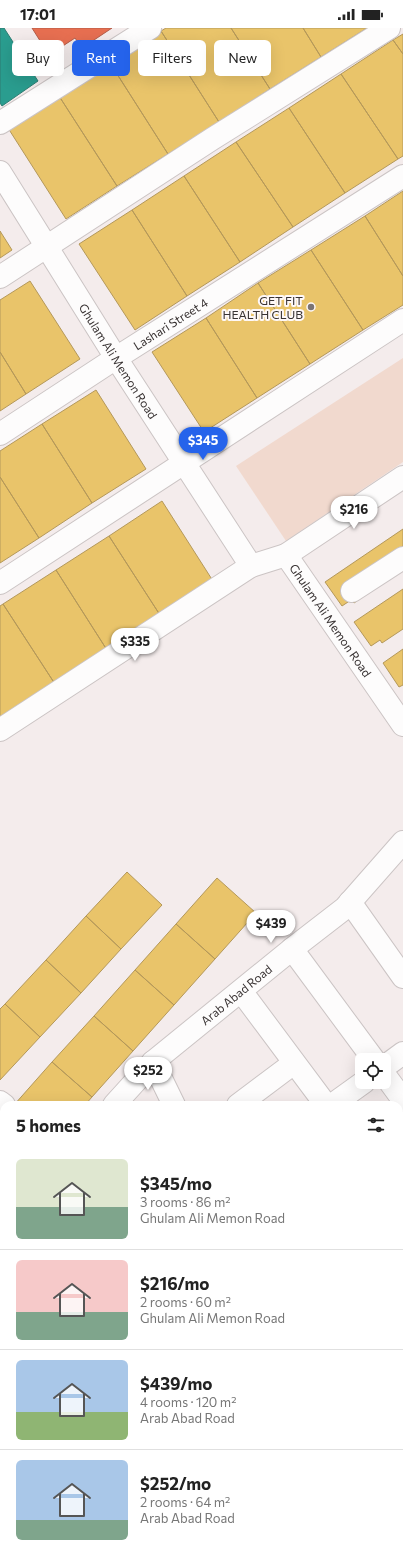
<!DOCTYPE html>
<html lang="en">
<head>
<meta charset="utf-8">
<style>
  body { margin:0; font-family:Commissioner,sans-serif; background:#f2f2f2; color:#222; height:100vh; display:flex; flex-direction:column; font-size:15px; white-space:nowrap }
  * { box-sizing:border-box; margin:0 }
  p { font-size:13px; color:#767676 }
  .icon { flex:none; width:22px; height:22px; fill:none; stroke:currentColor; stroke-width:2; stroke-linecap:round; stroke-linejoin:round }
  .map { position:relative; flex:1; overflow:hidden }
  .drawer { position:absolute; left:0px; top:1073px; width:403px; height:456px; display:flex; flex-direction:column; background:#fff; border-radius:12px 12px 0 0; box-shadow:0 4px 16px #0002 }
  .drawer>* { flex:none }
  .top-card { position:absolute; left:12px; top:12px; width:379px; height:36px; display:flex; gap:8px }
  .buttons { position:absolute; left:355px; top:1025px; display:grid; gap:8px }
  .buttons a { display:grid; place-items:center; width:36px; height:36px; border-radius:6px; background:#fff; box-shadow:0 4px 16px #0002; font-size:20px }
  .price { position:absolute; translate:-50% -34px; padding:0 9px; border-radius:14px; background:#fff; color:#222; font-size:13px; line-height:26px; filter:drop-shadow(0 1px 2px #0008) }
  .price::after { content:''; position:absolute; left:50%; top:24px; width:12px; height:9px; margin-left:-6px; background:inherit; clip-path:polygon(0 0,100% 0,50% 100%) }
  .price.current { background:#2563eb; color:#fff }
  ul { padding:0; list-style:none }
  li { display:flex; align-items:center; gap:12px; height:100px; padding:0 16px }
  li+li { border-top:1px solid #e0e0e0 }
  li span { display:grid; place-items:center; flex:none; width:112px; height:80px; border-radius:6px; color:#555 }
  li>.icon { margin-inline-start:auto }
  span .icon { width:48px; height:48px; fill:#fffc; stroke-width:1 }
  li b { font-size:17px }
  h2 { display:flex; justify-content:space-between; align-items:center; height:48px; padding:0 16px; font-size:17px }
  .pill { padding:0 14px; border-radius:6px; background:#fff; box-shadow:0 4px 16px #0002; font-size:14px; line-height:36px }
  .pill.current { background:#2563eb; color:#fff }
  .status { display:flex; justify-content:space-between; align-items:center; height:28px; padding:0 20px; background:#fff; direction:ltr }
  .status svg { height:11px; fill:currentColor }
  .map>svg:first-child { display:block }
  .green { fill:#f1d9ce }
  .homes { fill:#e9c46a; stroke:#b4985a }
  .shops { fill:#e76f51; stroke:#b35d48 }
  .schools { fill:#2a9d8f; stroke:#2e7d73 }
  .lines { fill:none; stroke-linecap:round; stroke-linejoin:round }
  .minor-casing { stroke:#cbc4c4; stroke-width:24 }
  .minor { stroke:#fdfcfc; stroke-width:22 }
  .poi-dot { fill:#7a7474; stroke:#fef8f8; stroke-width:1.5 }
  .labels { text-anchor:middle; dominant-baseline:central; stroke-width:4; stroke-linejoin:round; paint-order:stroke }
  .poi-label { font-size:12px; fill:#393333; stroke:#fef8f8; text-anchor:end }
  .street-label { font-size:12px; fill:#393333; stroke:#fef8f8 }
</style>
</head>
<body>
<div class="status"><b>17:01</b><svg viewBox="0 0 49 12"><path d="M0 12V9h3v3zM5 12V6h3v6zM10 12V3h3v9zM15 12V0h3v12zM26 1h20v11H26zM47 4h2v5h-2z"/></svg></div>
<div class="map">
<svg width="403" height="1529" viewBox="0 0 403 1529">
  <rect width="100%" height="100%" fill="#f4ecec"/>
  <path class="green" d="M403 330V434L286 513 236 438Z"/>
  <path class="homes" d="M166 0H231L270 61 219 94 161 3Z
    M231 0H303L321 29 270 61Z
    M303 0H367L321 29Z
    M161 3 219 94 168 126 110 35Z
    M403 6V26L393 12Z
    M393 12 403 26V128L398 131 341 46Z
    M110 35 168 126 117 158 59 68Z
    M341 46 398 131 345 165 289 80Z
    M59 68 117 158 66 191 8 100Z
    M289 80 345 165 293 199 236 114Z
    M236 114 293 199 240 234 184 148Z
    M184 148 240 234 187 268 132 182Z
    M403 163V248L365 188Z
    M132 182 187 268 135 302 79 216Z
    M365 188 403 248V277L363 302 311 222Z
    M0 203 12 222 0 230Z
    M311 222 363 302 310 336 258 255Z
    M30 253 80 331 26 366 0 324V272Z
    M258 255 310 336 257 370 206 290Z
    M206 290 257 370 204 404 152 324Z
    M0 324 26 366 0 383Z
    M96 362 146 441 92 475 42 396Z
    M42 396 92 475 39 510 0 449V423Z
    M0 449 39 510 0 535Z
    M162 473 213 553 160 587 109 508Z
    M403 501V541L354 575 351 572 342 578 325 554Z
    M109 508 160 587 107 622 56 542Z
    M56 542 107 622 55 656 3 576Z
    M403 561V601L382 615 380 612 371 618 354 594Z
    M3 576 55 656 2 690 0 688V578Z
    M403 621V657L399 659 383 635Z
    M127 844 162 877 121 921 86 888Z
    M217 850 256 885 215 931 176 896Z
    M86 888 121 921 81 965 46 932Z
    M176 896 215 931 174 977 135 942Z
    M46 932 81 965 40 1009 5 976Z
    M135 942 174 977 133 1023 94 988Z
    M5 976 40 1009 0 1052V981Z
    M94 988 133 1023 92 1069 52 1034Z
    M52 1034 92 1069 85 1077H14Z
    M4 1088V1155L0 1152V1093Z
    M0 1152 4 1155V1168L0 1172Z
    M4 1212V1250L0 1246V1217Z
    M0 1246 4 1250V1295L1 1298 0 1296Z
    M4 1316V1344L0 1340V1321Z
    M0 1340 4 1344V1393L0 1389Z
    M0 1389 4 1393V1400L0 1404Z
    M0 1488 4 1491 3 1529H0Z
    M30 1525H63L68 1529H26Z
    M152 1525H212L217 1529H157Z
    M238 1525H273L277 1529H234Z
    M273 1525H324L320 1529H277Z"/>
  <path class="shops" d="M32 0H112L82 20 75 10 49 27Z"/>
  <path class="schools" d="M0 0H4L38 53 2 78 0 75Z"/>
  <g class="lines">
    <g class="minor-casing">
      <g id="minor">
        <path d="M0 95 150 0"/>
        <path id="s1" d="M0 144 116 330 251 538 286 527 403 697"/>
        <path d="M0 249 212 111 389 0"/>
        <path id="s2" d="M0 406 116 330 403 148"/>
        <path d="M286 527 403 449"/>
        <path d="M0 555 403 292"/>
        <path d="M352 563 403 530"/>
        <path d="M0 702 251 538"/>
        <path d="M350 874 403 949"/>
        <path d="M292 921 374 1032"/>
        <path d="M241 963 326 1077"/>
        <path d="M153 1034 174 1077"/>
        <path d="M384 1039 403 1025"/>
        <path d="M384 1046 403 1072"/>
        <path d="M0 1074 4 1077"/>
        <path id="s3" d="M114 1077 153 1034 292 921 345 880 403 814"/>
        <path d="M238 1077 294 1035"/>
        <path d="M332 1077 364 1054"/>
        <path d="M399 1147 403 1152"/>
        <path d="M399 1190 403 1187"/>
        <path d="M0 1202 4 1197"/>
        <path d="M399 1284 403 1280"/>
        <path d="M0 1311 4 1307"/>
        <path d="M399 1322 403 1326"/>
        <path d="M0 1421 4 1417"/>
        <path d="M399 1441 403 1445"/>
        <path d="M0 1451 4 1454"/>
        <path d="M399 1466 403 1461"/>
        <path d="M81 1525 85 1529"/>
        <path d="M12 1529 16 1525"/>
        <path d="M119 1529 122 1525"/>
        <path d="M226 1529 230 1525"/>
        <path d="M340 1529 344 1525"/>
      </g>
    </g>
    <use href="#minor" class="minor"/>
  </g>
  <circle class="poi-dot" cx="311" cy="279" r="4"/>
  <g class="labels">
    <g class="poi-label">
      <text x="303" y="272">GET FIT<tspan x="303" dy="14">HEALTH CLUB</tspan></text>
    </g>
    <g class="street-label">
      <text stroke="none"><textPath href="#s2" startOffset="203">Lashari Street 4</textPath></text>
      <text stroke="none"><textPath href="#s1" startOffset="223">Ghulam Ali Memon Road</textPath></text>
      <text stroke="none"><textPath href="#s1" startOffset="583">Ghulam Ali Memon Road</textPath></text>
      <text stroke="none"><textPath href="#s3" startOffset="165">Arab Abad Road</textPath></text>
    </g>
  </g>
</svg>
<div class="buttons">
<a><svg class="icon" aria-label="locate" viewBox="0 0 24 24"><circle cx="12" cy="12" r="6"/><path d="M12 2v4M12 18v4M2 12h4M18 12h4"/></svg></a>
</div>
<b class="price current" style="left:203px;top:433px">$345</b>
<b class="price" style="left:354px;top:502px">$216</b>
<b class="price" style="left:135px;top:634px">$335</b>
<b class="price" style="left:271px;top:916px">$439</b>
<b class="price" style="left:148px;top:1063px">$252</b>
<div class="top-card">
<a class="pill">Buy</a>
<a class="pill current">Rent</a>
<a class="pill">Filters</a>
<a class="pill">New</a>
</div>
<section class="drawer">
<h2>5 homes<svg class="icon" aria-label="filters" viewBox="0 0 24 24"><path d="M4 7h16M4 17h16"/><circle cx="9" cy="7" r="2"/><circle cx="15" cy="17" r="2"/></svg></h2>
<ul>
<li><span style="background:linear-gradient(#dfe7d0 60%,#7fa58c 0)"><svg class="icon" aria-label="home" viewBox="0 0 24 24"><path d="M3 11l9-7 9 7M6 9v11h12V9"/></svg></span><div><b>$345/mo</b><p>3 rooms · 86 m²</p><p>Ghulam Ali Memon Road</p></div></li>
<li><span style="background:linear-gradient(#f6c9c9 65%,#7fa58c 0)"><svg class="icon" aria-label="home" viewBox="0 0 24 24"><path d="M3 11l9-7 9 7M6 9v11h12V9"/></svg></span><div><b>$216/mo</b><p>2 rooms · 60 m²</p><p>Ghulam Ali Memon Road</p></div></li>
<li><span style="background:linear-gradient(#a9c7e8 65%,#8fb573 0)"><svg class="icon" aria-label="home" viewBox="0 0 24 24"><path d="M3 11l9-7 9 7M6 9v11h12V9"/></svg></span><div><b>$439/mo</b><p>4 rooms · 120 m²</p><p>Arab Abad Road</p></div></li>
<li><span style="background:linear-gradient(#a9c7e8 75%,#7fa58c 0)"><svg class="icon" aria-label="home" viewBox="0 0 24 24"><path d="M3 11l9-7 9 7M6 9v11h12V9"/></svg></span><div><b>$252/mo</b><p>2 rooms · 64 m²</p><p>Arab Abad Road</p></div></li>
</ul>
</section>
</div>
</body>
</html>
